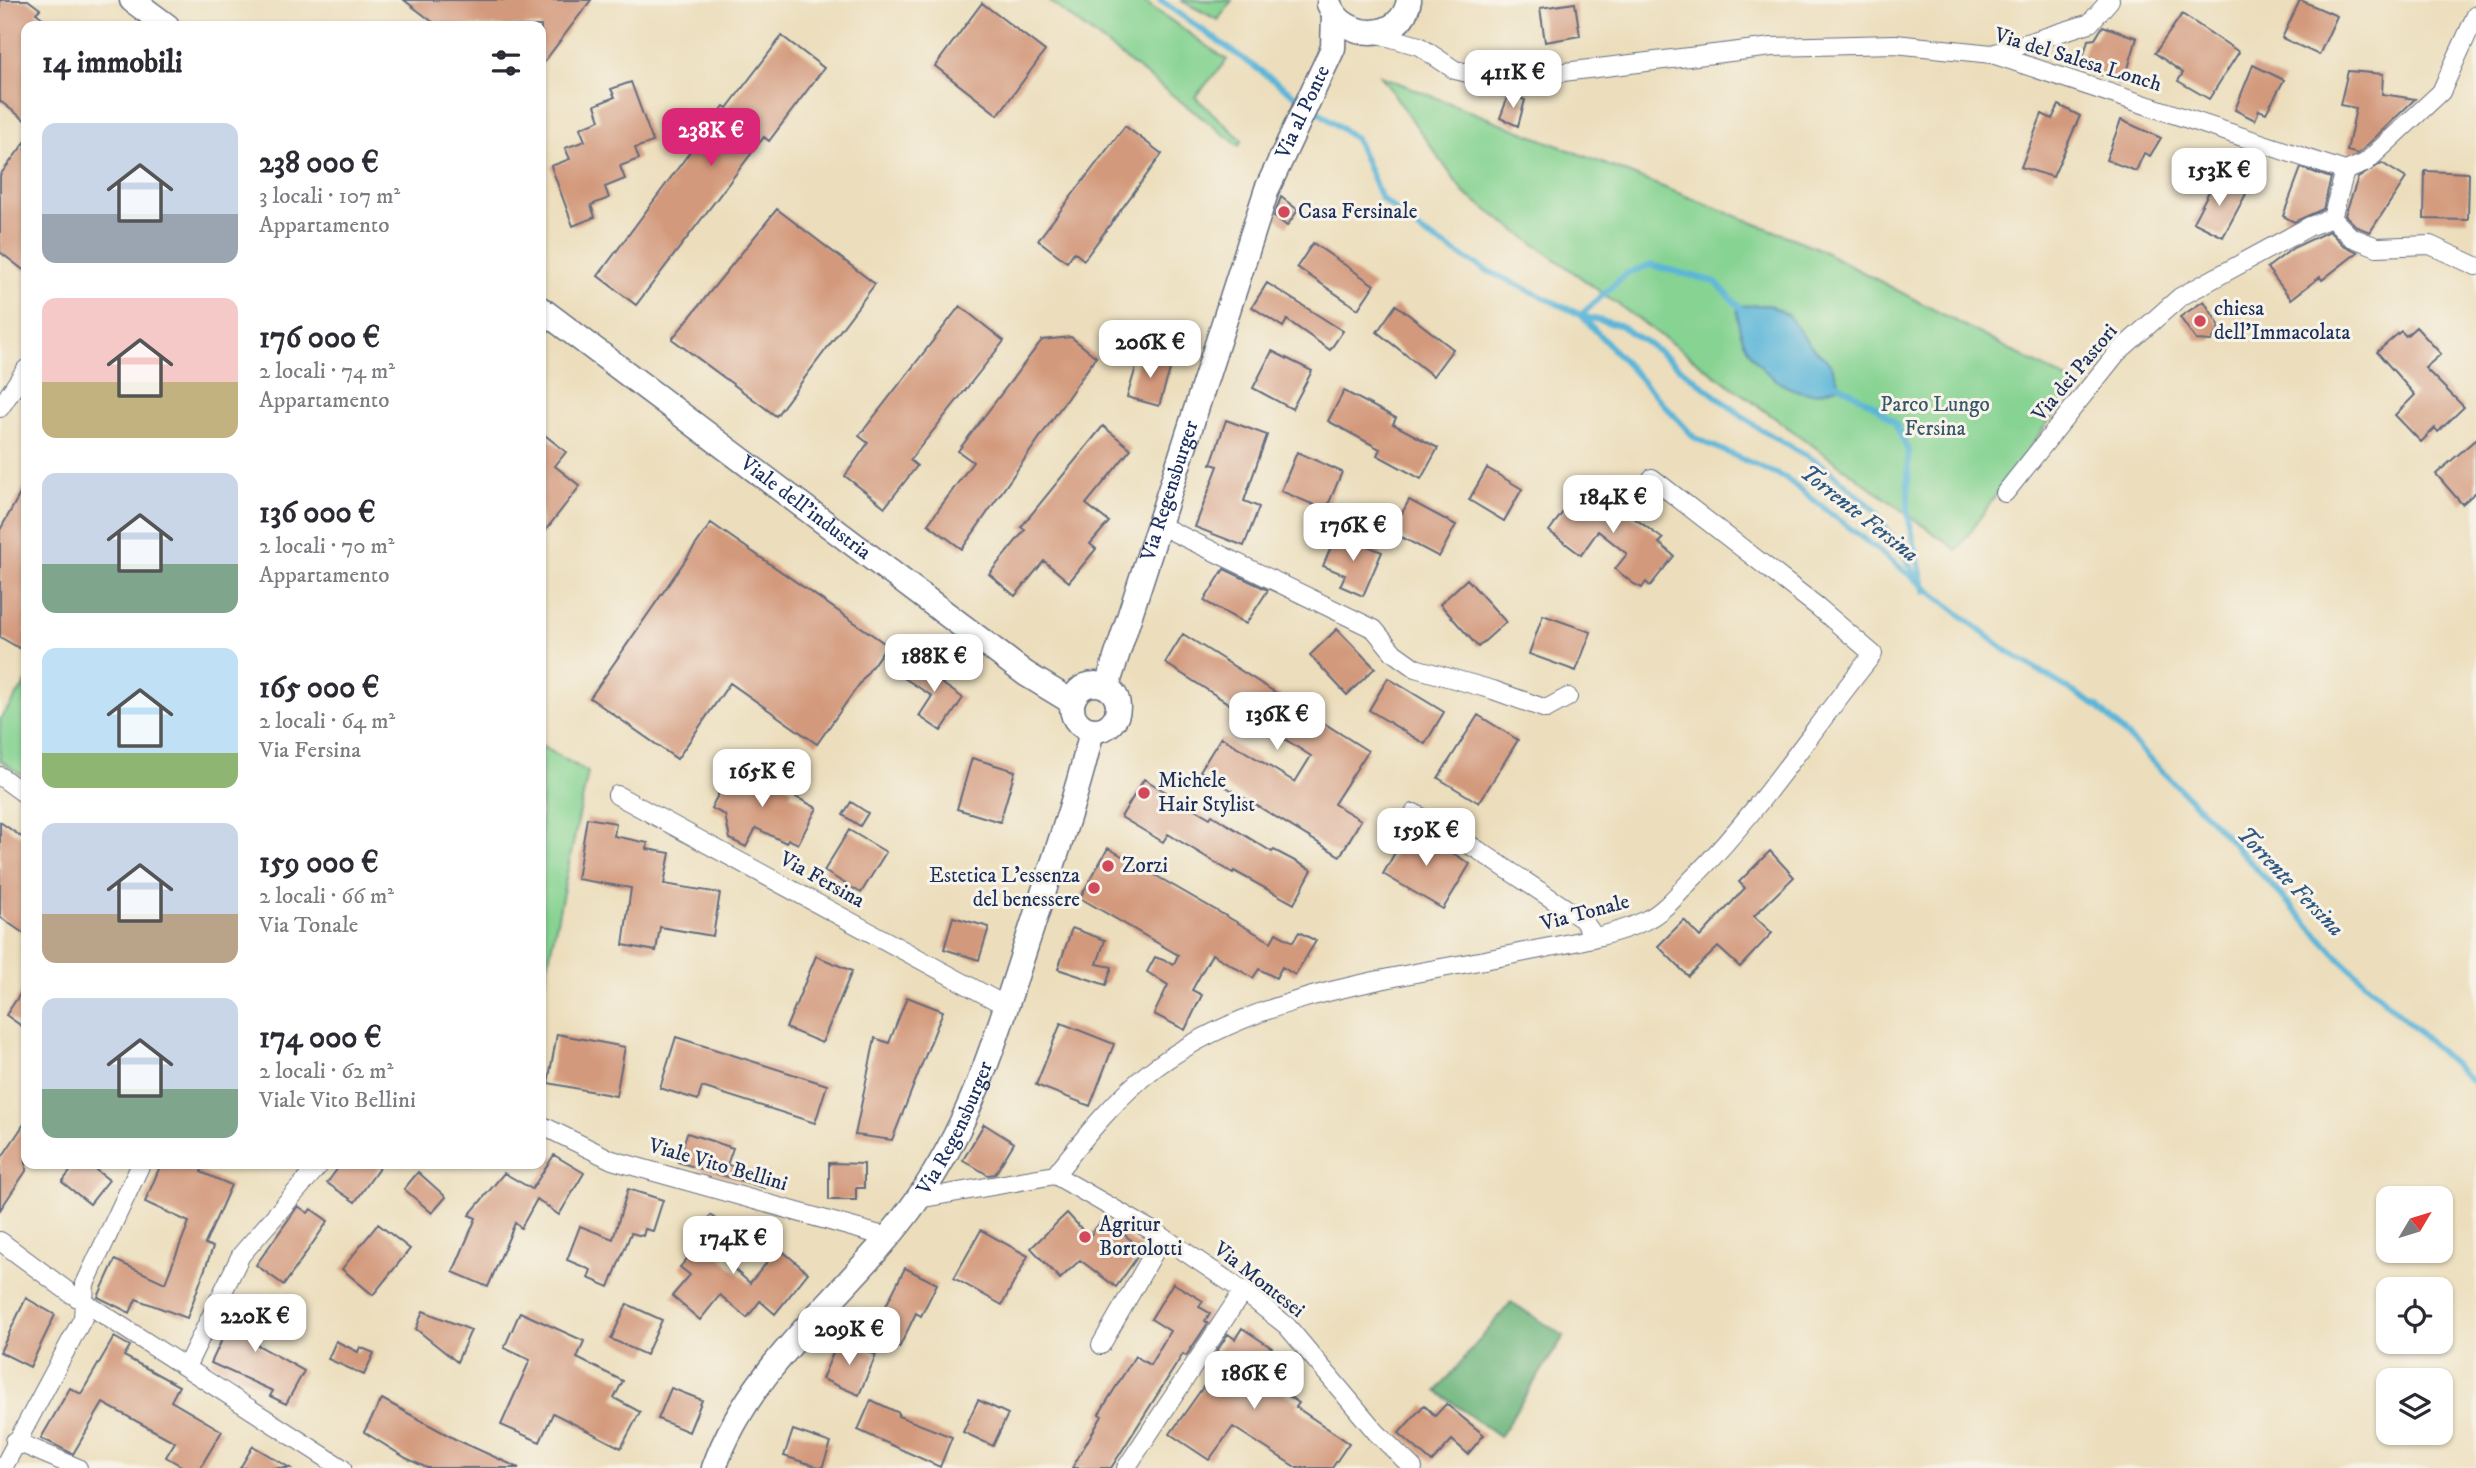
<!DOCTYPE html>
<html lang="it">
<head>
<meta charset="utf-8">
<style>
  body { margin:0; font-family:"IM FELL DW Pica",serif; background:#f7f7f7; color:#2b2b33; height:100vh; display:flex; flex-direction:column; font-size:26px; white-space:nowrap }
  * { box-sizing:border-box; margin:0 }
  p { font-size:23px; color:#7c7c81 }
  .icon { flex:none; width:38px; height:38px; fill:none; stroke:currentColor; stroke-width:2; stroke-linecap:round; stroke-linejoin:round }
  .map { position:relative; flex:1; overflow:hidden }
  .side { position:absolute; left:21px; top:21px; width:525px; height:1148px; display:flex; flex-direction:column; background:#fff; border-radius:14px; box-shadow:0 2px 5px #0004 }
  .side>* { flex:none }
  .needle { width:46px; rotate:52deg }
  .fabs { position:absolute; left:2376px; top:1186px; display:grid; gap:14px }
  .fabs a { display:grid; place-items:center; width:77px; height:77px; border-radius:14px; background:#fff; box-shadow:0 2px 5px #0004; font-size:35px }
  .price { position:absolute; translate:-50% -60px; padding:0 16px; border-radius:14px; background:#fff; color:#222; font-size:23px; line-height:46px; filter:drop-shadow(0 2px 4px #0008) }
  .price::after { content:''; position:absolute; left:50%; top:42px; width:21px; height:16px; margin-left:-10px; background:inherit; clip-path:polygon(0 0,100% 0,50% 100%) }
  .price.on { background:#db2777; color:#fff }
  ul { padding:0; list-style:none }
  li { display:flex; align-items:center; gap:21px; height:175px; padding:0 21px }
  li span { display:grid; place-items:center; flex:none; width:196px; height:140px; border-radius:14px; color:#555 }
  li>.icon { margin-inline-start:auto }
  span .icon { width:84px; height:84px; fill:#fffc; stroke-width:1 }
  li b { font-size:30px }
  h2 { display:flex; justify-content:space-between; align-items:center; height:84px; padding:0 21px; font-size:30px }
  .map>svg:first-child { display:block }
  .green { fill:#86d392; stroke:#508178; stroke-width:2 }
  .forest { fill:#6cb57c; stroke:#44726d; stroke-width:2 }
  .water { fill:#5ab5d8; stroke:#3a729b; stroke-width:2 }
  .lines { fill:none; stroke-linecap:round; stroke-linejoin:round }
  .stream { stroke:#5ab5d8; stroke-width:6 }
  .building { fill:#d3997c }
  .street-casing { stroke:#646c7f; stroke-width:20 }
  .secondary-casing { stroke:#646c7f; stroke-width:27 }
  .street { stroke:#fff; stroke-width:18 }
  .secondary { stroke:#fff; stroke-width:24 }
  .poi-dot { fill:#d1495b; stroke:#f7f3e8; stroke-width:2.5 }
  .labels { text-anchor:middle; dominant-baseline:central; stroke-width:6; stroke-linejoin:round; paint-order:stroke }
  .street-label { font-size:21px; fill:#1b2f5e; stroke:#f7f3e8 }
  .poi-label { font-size:21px; fill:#1b2f5e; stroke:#f7f3e8; text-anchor:start }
  .park-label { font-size:21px; fill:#36586b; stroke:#f7f3e8 }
  .water-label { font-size:23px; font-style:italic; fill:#2e5783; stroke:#f7f3e8 }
</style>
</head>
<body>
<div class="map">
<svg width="2476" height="1468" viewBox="0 0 2476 1468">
  <rect width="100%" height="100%" fill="#f7f3e8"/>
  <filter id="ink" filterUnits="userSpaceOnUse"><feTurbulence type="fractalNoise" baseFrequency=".0143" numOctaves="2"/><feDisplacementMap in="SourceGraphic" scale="14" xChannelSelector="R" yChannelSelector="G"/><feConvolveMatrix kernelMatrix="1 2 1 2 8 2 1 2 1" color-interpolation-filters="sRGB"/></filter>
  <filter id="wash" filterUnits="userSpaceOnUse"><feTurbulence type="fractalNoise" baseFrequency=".00686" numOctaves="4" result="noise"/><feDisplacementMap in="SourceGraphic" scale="28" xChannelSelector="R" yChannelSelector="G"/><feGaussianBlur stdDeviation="1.57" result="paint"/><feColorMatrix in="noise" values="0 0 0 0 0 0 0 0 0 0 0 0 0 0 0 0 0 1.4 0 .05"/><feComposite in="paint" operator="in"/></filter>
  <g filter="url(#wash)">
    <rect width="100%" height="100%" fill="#ecdebc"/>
    <path class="green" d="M1048 0H1142L1227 60 1195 97 1242 140 1239 146Z
      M1180 0H1232L1218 20Z
      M1381 76 1815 247 2075 384 1957 550 1464 193Z
      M26 683V778L0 760V719Z
      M541 746 588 772 541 998Z"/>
    <path class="forest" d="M1511 1302 1564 1336 1499 1437 1437 1391Z"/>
    <path class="water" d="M1769 305 1788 315 1809 344 1831 364 1840 386C1832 388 1822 393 1813 393 1773 393 1733 345 1738 306Z"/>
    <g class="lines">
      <path class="stream" d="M1160 0 1303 101
        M1312 107 1356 139 1381 198 1424 234 1484 269 1581 315 1695 438 1787 479 2007 651 2098 707 2211 820 2341 960 2476 1085
        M1581 315 1627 273 1651 265 1716 282 1743 311
        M1582 316 1619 325 1650 345 1755 426 1824 466 1875 510 1923 586
        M1834 382 1872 404 1895 423 1908 451V515L1925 591"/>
    </g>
    <g id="blocks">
      <path class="building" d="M0 0H28L40 9 36 13 53 26H26V121L0 101Z
        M404 0H591L541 66V26H438Z
        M2300 0 2337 16 2319 55 2282 38Z
        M982 3 1045 51 998 115 935 66Z
        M1575 3 1580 36 1545 42 1540 8Z
        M2182 14 2239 52 2209 99 2178 81 2183 73 2155 53Z
        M2103 26 2137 38 2124 82 2080 68 2088 40 2095 39Z
        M782 36 824 68 769 141 764 137 636 305 598 276 724 106 727 108Z
        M2253 65 2284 80 2266 113 2259 110 2255 120 2235 110Z
        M2348 71 2383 74 2382 94 2415 99 2358 154 2347 151 2356 108 2340 105Z
        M631 82 653 142 635 148 639 159 620 166 625 179 605 187 609 198 591 205 595 217 573 226 551 166 570 159 565 148 585 141 580 128 600 120 595 105 615 97 611 89Z
        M1509 94 1525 100 1518 126 1500 118Z
        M2059 105 2080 116 2053 177 2021 167 2042 114 2052 119Z
        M2121 120 2161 138 2150 156 2144 153 2136 171 2106 160Z
        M1125 126 1162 154 1084 260 1074 252 1067 262 1038 240Z
        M26 141V272L0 252V175Z
        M2382 163 2406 178 2370 232 2357 227 2345 215 2358 178Z
        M2301 168 2331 178 2323 209 2294 222 2283 216Z
        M2425 171 2469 173 2468 220 2424 219Z
        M2216 178 2246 194 2223 237 2193 222Z
        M1281 197 1298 210 1287 226 1274 216Z
        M777 209 875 284 776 416 672 339Z
        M2329 231 2343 245 2358 252 2322 280 2320 277 2291 299 2267 268 2293 248Z
        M1313 243 1374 285 1358 309 1297 267Z
        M1267 283 1343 331 1330 350 1287 320 1283 327 1252 307Z
        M2204 301 2219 325 2218 331 2211 341 2196 340 2180 317Z
        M1396 305 1453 349 1433 376 1377 332Z
        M960 306 1004 341 910 460 917 466 885 507 845 476 868 443 859 436Z
        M2416 327 2441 354 2425 368 2464 407 2438 432 2435 428 2421 442 2395 415 2415 395 2377 352 2401 331 2406 336Z
        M1071 337 1096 357 962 549 928 524 973 462 958 451 1042 340Z
        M1272 351 1312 371 1292 409 1253 388Z
        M1140 354 1172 363 1159 406 1127 397Z
        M1344 391 1396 418 1393 424 1438 448 1421 479 1377 455 1380 449 1328 421Z
        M1226 420 1267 435 1244 501 1259 507 1244 546 1195 527 1218 466 1211 464Z
        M1103 426 1131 449 1086 504 1109 522 1090 544 1096 549 1069 582 1044 561 1015 596 989 574 1025 530 1021 527Z
        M541 432 566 452 555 466 580 486 541 536Z
        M2476 439V492L2462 504 2436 474Z
        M1297 452 1342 472 1326 510 1281 491Z
        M1487 468 1522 489 1504 521 1469 500Z
        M1585 482 1663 539 1659 543 1674 556 1650 586 1646 582 1642 588 1634 584 1615 569 1627 554 1598 531 1581 555 1549 531Z
        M26 483V652L0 637V530Z
        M1409 500 1456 525 1439 557 1392 532Z
        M711 523 887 645 817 744 730 683 677 759 590 698Z
        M1337 533 1382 552 1363 596 1340 586 1345 575 1323 566Z
        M1224 569 1268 590 1246 624 1204 601Z
        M1467 579 1506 622 1478 647 1440 604Z
        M1543 615 1591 632 1576 671 1529 654Z
        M1337 629 1375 668 1347 695 1310 655Z
        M1183 634 1368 751 1334 804 1361 820 1340 856 1200 771 1221 737 1295 782 1311 756 1165 663Z
        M917 658 944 676 940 682 963 698 941 731 919 716 932 696 904 678Z
        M1388 678 1444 712 1425 744 1369 710Z
        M1478 715 1518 740 1479 803 1438 778Z
        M972 758 1015 771 1000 822 957 809Z
        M732 768 753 780 758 771 792 789 790 794 817 808 798 844 788 839 786 843 756 828 746 847 730 839 725 815 711 808Z
        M1144 779 1210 818 1212 815 1272 852 1274 850 1312 870 1294 904 1234 871 1233 873 1168 834 1163 842 1121 817Z
        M851 802 868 813 860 826 843 815Z
        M587 818 616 823 614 836 648 843 647 849 670 853 664 884 720 893 713 936 660 927 656 951 623 945 631 888 577 879Z
        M0 822 26 840V935L0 917Z
        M1410 826 1470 864 1443 909 1383 874Z
        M849 830 886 852 861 893 824 871Z
        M1108 848 1271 942 1276 933 1293 942 1299 932 1316 941 1295 975 1282 967 1276 978 1259 969 1253 978 1212 954 1192 990 1202 995 1185 1030 1154 1014 1168 985 1147 972 1155 957 1174 964 1178 955 1080 898Z
        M1770 851 1794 877 1754 916 1772 933 1740 967 1718 947 1688 976 1658 946 1684 920 1700 937 1745 888 1739 882Z
        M953 917 989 927 979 960 944 949Z
        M1072 928 1105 940 1097 964 1112 967 1106 985 1058 969Z
        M816 956 852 971 822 1043 786 1028Z
        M26 985V1029L6 1015Z
        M907 997 943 1011 892 1140 855 1135 875 1038 889 1043Z
        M1061 1023 1114 1044 1090 1106 1036 1085Z
        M557 1034 625 1047 616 1096 548 1083Z
        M676 1037 827 1085 815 1123 702 1087 698 1100 660 1088Z
        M26 1121V1171L0 1210V1160Z
        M984 1124 1014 1143 995 1174 988 1175 963 1160Z
        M687 1133 733 1148 727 1165 768 1173 765 1188 678 1162Z
        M554 1155 584 1173 559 1215 537 1199 521 1228 515 1223 488 1287 453 1272 476 1218 469 1215 504 1173 532 1189Z
        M829 1163 864 1164V1188H856V1200H829Z
        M76 1164H88L109 1180 90 1204 62 1182Z
        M161 1164H205L201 1172 231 1185 205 1244 213 1247 187 1318 136 1299 130 1313 98 1297 115 1260 165 1283 189 1222 145 1202Z
        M341 1164H382L355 1202 327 1183Z
        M418 1172 446 1197 432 1213 404 1189Z
        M628 1189 663 1200 653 1231 645 1229 643 1236 631 1233 609 1287 588 1278 591 1270 567 1260 580 1226 613 1239Z
        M298 1206 308 1213 311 1209 328 1221 284 1285 256 1265Z
        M1067 1213 1089 1237 1103 1219 1143 1249 1116 1287 1080 1260 1060 1279 1031 1248Z
        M711 1215 738 1238 721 1258 750 1283 779 1248 808 1273 775 1314 760 1301 747 1318 720 1295 700 1320 672 1296 690 1275 680 1267 696 1248 689 1241Z
        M378 1224 410 1249 373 1295 342 1269Z
        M981 1230 1028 1256 1002 1305 954 1278Z
        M905 1268 937 1284 921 1316 916 1313 899 1348 871 1335Z
        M1173 1283 1203 1301 1199 1307 1210 1313 1205 1321 1208 1323 1186 1356 1183 1354 1111 1468H1072L1102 1416 1099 1414 1135 1356 1150 1365 1170 1331 1151 1319Z
        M26 1298 55 1315 30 1367 0 1352Z
        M252 1301 269 1309 256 1344 304 1371 286 1404 270 1396 273 1391 211 1363 239 1303 249 1308Z
        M627 1304 662 1320 646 1355 611 1339Z
        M423 1311 471 1330 457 1362 416 1329Z
        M520 1312 584 1341 577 1358 623 1381 614 1398 640 1412 621 1448 553 1413 540 1442 501 1425 530 1360 504 1348Z
        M1242 1328 1272 1348 1255 1374 1299 1403 1296 1407 1349 1443 1332 1468H1297L1233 1427 1209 1460 1170 1434 1213 1373 1206 1368 1228 1334 1235 1339Z
        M114 1337 130 1346 124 1356 179 1386 171 1401 222 1431 200 1468H185L166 1457 175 1442 103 1403 73 1454 41 1438 70 1388 81 1394Z
        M839 1339 876 1355 859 1395 822 1379Z
        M336 1341 358 1352 360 1347 374 1353 364 1375 328 1359Z
        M671 1388 702 1400 689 1432 658 1419Z
        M382 1399 455 1439 519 1468H427L406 1458 364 1432Z
        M871 1400 899 1413 898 1416 952 1437 940 1467 858 1430Z
        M978 1400 1008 1414 993 1446 963 1432Z
        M1446 1404 1484 1435 1468 1454 1452 1440 1432 1462 1399 1433 1424 1405 1435 1416Z
        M793 1430 831 1443 822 1468 784 1456Z
        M253 1446 290 1468H240Z"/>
    </g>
  </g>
  <g filter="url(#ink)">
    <use href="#blocks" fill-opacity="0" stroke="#646c7f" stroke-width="2"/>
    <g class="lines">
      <g class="street-casing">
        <path id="street" d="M1375 33 1419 46 1455 70 1497 80 1772 47 1895 44 1992 54 2345 171 2365 163 2441 92 2476 15
          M1992 54 2090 23 2110 0
          M2332 218 2351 237 2377 247 2430 245 2476 266
          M2332 218 2345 171
          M0 408 26 369
          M2005 493 2117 353 2180 297 2310 226 2332 218
          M1157 524 1374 629 1394 653 1415 668 1493 690 1546 709 1568 697
          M0 776 26 795
          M617 795 1006 1006
          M1414 813 1478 850 1582 919 1595 937
          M541 1125 612 1160 887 1237
          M1055 1175C1084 1138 1117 1096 1156 1067 1254 995 1384 980 1500 957 1541 948 1613 938 1648 919 1666 910 1681 890 1695 876 1762 808 1813 728 1873 654L1818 607 1652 478
          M918 1199 1055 1175 1163 1237 1243 1291 1287 1326 1376 1432 1413 1468
          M0 1241 70 1293 342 1468
          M1101 1345 1163 1237
          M186 1367 241 1255 320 1164
          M15 1441 78 1468
          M3 1468 83 1318 85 1284 141 1164
          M1126 1468 1243 1291"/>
      </g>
      <g class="secondary-casing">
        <g id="secondary">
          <path d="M132 0 167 26"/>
          <path d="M1329 4C1343 41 1402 43 1409 0"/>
          <path id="s1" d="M541 309 1026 674 1072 702"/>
          <circle cx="1095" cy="707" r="23"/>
          <path id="s2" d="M1107 686 1267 189 1333 48 1334 14"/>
          <path id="s3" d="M714 1468C752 1360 853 1291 917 1200 975 1118 1001 1021 1032 927 1053 862 1077 797 1092 730"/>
        </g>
      </g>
      <use href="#street" class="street"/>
      <use href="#secondary" class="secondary"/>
    </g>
  </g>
  <g class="poi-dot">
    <circle cx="1284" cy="212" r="7"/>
    <circle cx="2200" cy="321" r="7"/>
    <circle cx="1144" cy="793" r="7"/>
    <circle cx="1108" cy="866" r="7"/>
    <circle cx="1094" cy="888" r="7"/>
    <circle cx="1085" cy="1237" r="7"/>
  </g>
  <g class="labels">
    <g class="street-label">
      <text transform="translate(2078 60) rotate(17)">Via del Salesa Lonch</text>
      <text stroke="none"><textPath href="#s2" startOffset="607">Via al Ponte</textPath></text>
      <text transform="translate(2075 373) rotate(-50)">Via dei Pastori</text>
      <text stroke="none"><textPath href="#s2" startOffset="205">Via Regensburger</textPath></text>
      <text stroke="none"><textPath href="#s1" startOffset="331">Viale dell'industria</textPath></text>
      <text transform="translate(822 880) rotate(29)">Via Fersina</text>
      <text transform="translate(1585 913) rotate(-15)">Via Tonale</text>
      <text stroke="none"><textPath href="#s3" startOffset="420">Via Regensburger</textPath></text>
      <text transform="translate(718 1165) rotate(16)">Viale Vito Bellini</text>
      <text transform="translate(1259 1280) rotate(38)">Via Montesei</text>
    </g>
    <g class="poi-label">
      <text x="1298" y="212">Casa Fersinale</text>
      <text x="2214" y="309">chiesa<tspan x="2214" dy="24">dell'Immacolata</tspan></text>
      <text x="1158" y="781">Michele<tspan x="1158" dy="24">Hair Stylist</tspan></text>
      <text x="1122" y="866">Zorzi</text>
      <text x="1080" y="876" text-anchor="end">Estetica L'essenza<tspan x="1080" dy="24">del benessere</tspan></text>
      <text x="1099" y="1225">Agritur<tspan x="1099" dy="24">Bortolotti</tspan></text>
    </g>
    <g class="park-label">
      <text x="1935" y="405">Parco Lungo<tspan x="1935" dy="24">Fersina</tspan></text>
    </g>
    <g class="water-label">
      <text transform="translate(1859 514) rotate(38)">Torrente Fersina</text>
      <text transform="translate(2290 882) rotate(46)">Torrente Fersina</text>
    </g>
  </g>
</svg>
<div class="fabs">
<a><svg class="needle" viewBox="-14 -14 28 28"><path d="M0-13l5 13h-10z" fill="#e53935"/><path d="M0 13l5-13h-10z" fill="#7c7c81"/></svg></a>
<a><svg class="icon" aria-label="locate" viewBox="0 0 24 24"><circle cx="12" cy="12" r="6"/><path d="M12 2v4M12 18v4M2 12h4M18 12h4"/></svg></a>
<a><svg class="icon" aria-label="layers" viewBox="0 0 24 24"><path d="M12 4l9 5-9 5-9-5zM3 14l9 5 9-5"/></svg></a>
</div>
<b class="price" style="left:1513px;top:110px">411K €</b>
<b class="price on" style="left:711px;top:168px">238K €</b>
<b class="price" style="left:2219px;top:208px">153K €</b>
<b class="price" style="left:1150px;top:380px">206K €</b>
<b class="price" style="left:1613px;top:535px">184K €</b>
<b class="price" style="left:1353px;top:563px">176K €</b>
<b class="price" style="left:934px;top:694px">188K €</b>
<b class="price" style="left:1277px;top:752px">136K €</b>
<b class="price" style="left:762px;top:809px">165K €</b>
<b class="price" style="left:1426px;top:868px">159K €</b>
<b class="price" style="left:733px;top:1276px">174K €</b>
<b class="price" style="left:255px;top:1354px">220K €</b>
<b class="price" style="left:849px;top:1367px">209K €</b>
<b class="price" style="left:1254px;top:1411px">186K €</b>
<section class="side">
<h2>14 immobili<svg class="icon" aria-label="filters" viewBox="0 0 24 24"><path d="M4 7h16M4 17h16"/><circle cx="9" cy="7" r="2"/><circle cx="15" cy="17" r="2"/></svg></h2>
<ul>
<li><span style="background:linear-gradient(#c9d6e8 65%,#9aa5b1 0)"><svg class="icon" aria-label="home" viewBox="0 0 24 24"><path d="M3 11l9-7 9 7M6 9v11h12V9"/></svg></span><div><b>238 000 €</b><p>3 locali · 107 m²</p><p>Appartamento</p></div></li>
<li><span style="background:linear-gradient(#f6c9c9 60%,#c2b280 0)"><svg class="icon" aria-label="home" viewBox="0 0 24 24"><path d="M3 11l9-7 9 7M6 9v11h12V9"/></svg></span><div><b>176 000 €</b><p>2 locali · 74 m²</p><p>Appartamento</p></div></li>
<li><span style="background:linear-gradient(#c9d6e8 65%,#7fa58c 0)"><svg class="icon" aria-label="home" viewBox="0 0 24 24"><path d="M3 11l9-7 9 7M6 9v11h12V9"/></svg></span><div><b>136 000 €</b><p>2 locali · 70 m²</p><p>Appartamento</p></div></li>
<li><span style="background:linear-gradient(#bfe0f5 75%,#8fb573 0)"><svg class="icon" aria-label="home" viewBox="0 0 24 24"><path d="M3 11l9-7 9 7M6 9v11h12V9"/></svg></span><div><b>165 000 €</b><p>2 locali · 64 m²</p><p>Via Fersina</p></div></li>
<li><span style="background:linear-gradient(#c9d6e8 65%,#b9a48a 0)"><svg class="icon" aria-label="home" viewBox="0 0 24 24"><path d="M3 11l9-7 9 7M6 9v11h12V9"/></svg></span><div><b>159 000 €</b><p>2 locali · 66 m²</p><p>Via Tonale</p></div></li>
<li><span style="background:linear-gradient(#c9d6e8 65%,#7fa58c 0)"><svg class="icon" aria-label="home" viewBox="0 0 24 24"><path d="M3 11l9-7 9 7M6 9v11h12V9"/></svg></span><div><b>174 000 €</b><p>2 locali · 62 m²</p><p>Viale Vito Bellini</p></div></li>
</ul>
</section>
</div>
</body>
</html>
